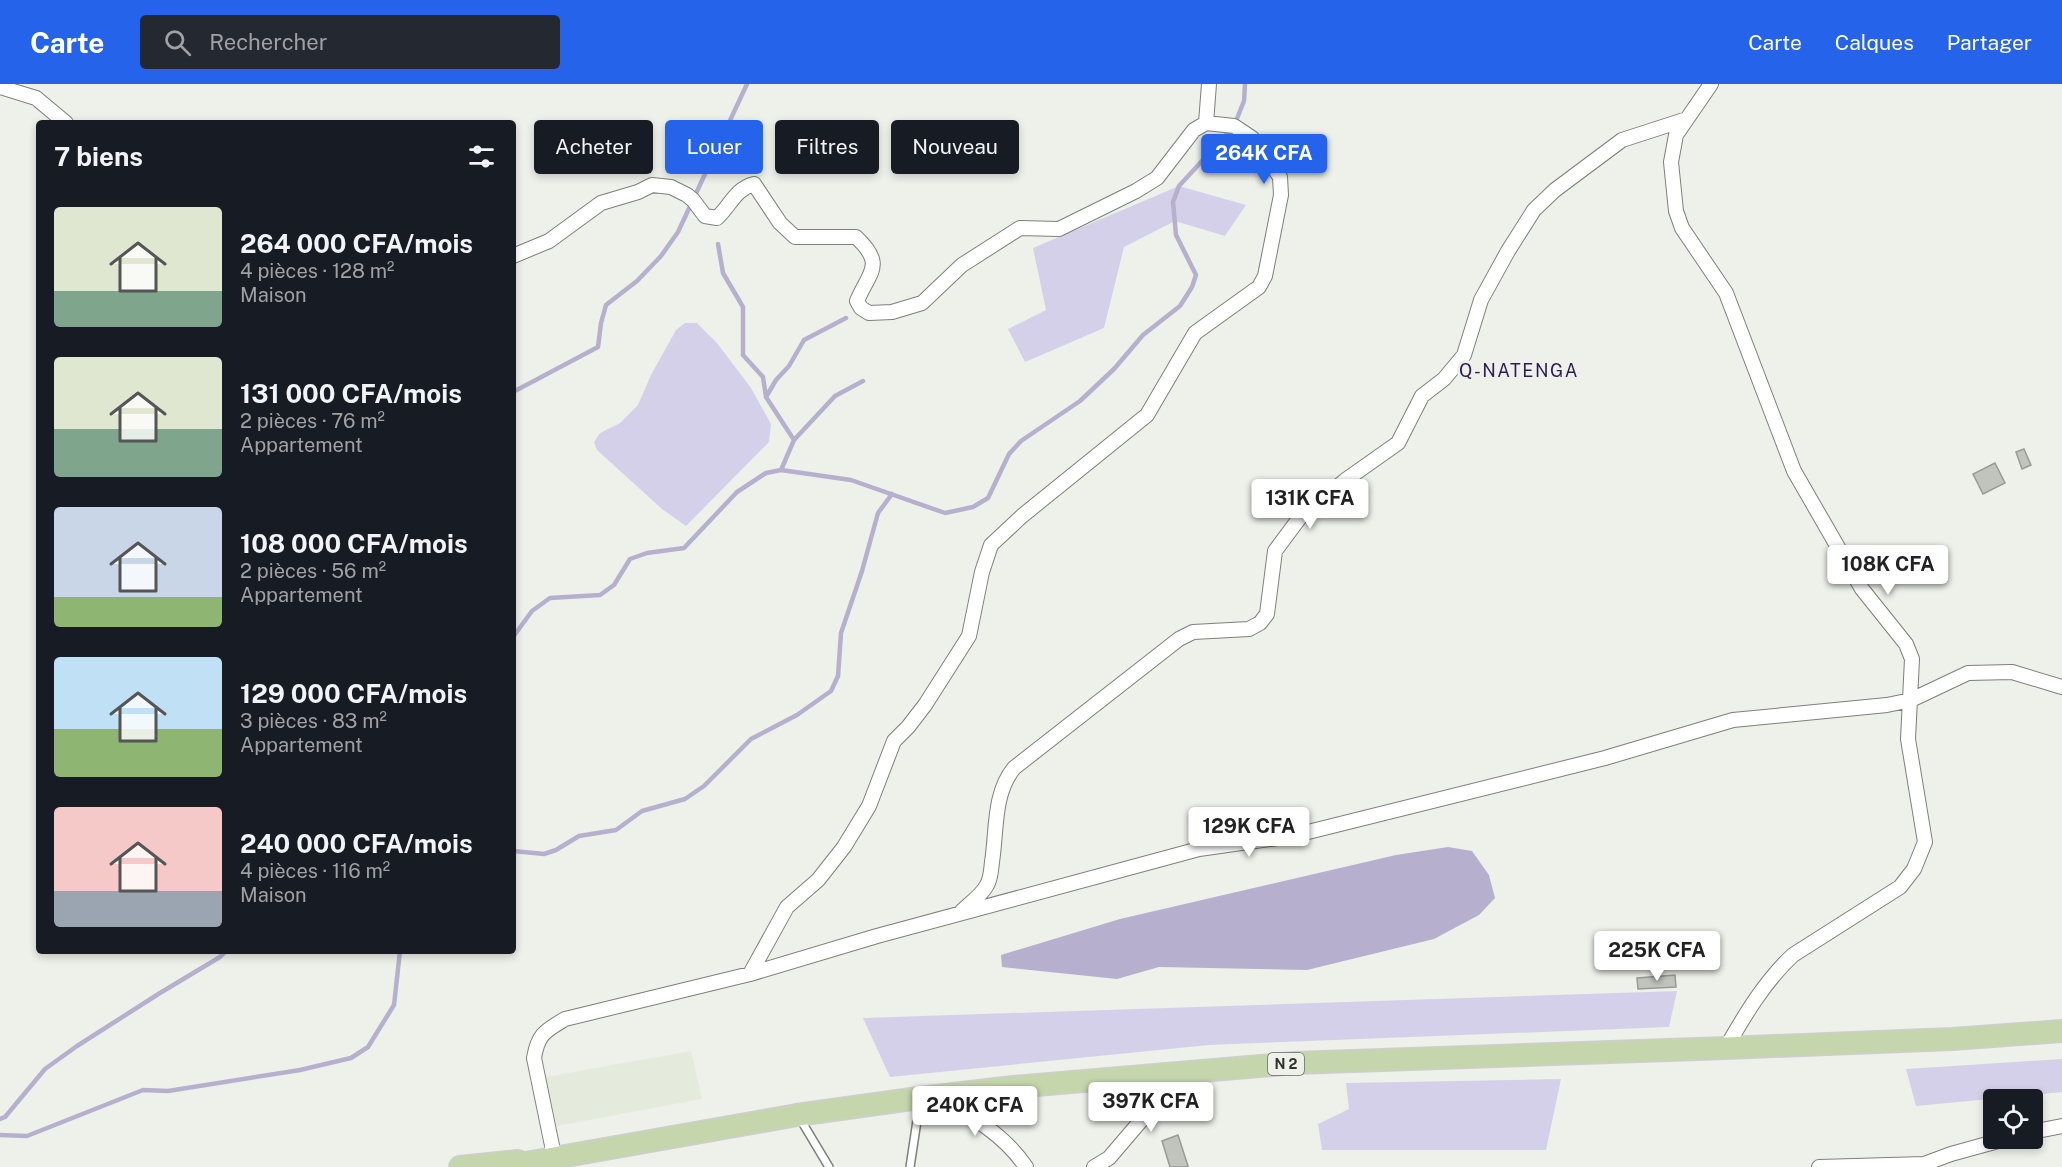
<!DOCTYPE html>
<html lang="fr">
<head>
<meta charset="utf-8">
<style>
  body { margin:0; font-family:"Public Sans",sans-serif; background:#242831; color:#f1f3f6; height:100vh; display:flex; flex-direction:column; font-size:22px; white-space:nowrap }
  * { box-sizing:border-box; margin:0 }
  p { font-size:20px; color:#9ea1a6 }
  .icon { flex:none; width:33px; height:33px; fill:none; stroke:currentColor; stroke-width:2; stroke-linecap:round; stroke-linejoin:round }
  .map { position:relative; flex:1; overflow:hidden }
  .drawer { position:absolute; left:36px; top:36px; width:480px; height:834px; display:flex; flex-direction:column; background:#171b24; border-radius:6px; box-shadow:0 3px 9px #0003 }
  .drawer>* { flex:none }
  .top-card { position:absolute; left:534px; top:36px; width:570px; height:54px; display:flex; gap:12px }
  .buttons { position:absolute; left:1983px; top:1005px; display:grid; gap:12px }
  .buttons a { display:grid; place-items:center; width:60px; height:60px; border-radius:6px; background:#171b24; box-shadow:0 3px 9px #0003; font-size:30px }
  .price { position:absolute; translate:-50% -51px; padding:0 14px; border-radius:6px; background:#fff; color:#222; font-size:20px; line-height:39px; filter:drop-shadow(0 2px 3px #0008) }
  .price::after { content:''; position:absolute; left:50%; top:36px; width:18px; height:14px; margin-left:-9px; background:inherit; clip-path:polygon(0 0,100% 0,50% 100%) }
  .price.on { background:#2563eb; color:#fff }
  ul { padding:0; list-style:none }
  li { display:flex; align-items:center; gap:18px; height:150px; padding:0 18px }
  li span { display:grid; place-items:center; flex:none; width:168px; height:120px; border-radius:6px; color:#555 }
  li>.icon { margin-inline-start:auto }
  span .icon { width:72px; height:72px; fill:#fffc; stroke-width:1 }
  li b { font-size:26px }
  h2 { display:flex; justify-content:space-between; align-items:center; height:72px; padding:0 18px; font-size:26px }
  .tag { padding:0 21px; border-radius:6px; background:#171b24; box-shadow:0 3px 9px #0003; font-size:21px; line-height:54px }
  .tag.on { background:#2563eb; color:#fff }
  header { display:flex; align-items:center; gap:36px; box-sizing:border-box; height:84px; padding:0 30px; background:#2563eb; color:#fff }
  header strong { font-size:28px }
  nav { display:flex; gap:33px; margin-inline-start:auto; font-size:21px }
  .search { width:420px; height:54px; background:#242831; display:flex; align-items:center; gap:15px; box-sizing:border-box; padding:0 21px; border-radius:6px; color:#9ea1a6; font-size:22px }
  .map>svg:first-child { display:block }
  .built { fill:#e4ebdc }
  .green { fill:#d5d0e9 }
  .water { fill:#b6b0ce }
  .lines { fill:none; stroke-linecap:round; stroke-linejoin:round }
  .stream { stroke:#b6b0ce; stroke-width:4.5 }
  .building { fill:#c0c4bc; stroke:#989b94; stroke-width:1.5 }
  .service-casing { stroke:#7d807a; stroke-width:10 }
  .minor-casing { stroke:#7d807a; stroke-width:16 }
  .primary-casing { stroke:#cdcecd; stroke-width:24 }
  .service { stroke:#fff; stroke-width:7 }
  .minor { stroke:#fff; stroke-width:14 }
  .primary { stroke:#c5d6ad; stroke-width:21 }
  .labels { text-anchor:middle; dominant-baseline:central; stroke-width:6; stroke-linejoin:round; paint-order:stroke }
  .shield { fill:#eef1ea; stroke:#696b67; stroke-width:1.5 }
  .shield-label { font-size:14px; font-weight:bold; fill:#30312f }
  .quarter-label { font-size:18px; letter-spacing:1.5px; fill:#2f1a54; stroke:#eef1ea }
</style>
</head>
<body>
<header>
<strong>Carte</strong>
<div class="search"><svg class="icon" aria-label="search" viewBox="0 0 24 24"><circle cx="10" cy="10" r="6"/><path d="M15 15l6 6"/></svg>Rechercher</div>
<nav><a>Carte</a><a>Calques</a><a>Partager</a></nav>
</header>
<div class="map">
<svg width="2062" height="1083" viewBox="0 0 2062 1083">
  <rect width="100%" height="100%" fill="#eef1ea"/>
  <path class="built" d="M691 967 702 1015 557 1042 545 993Z"/>
  <path class="green" d="M1179 102 1246 121 1225 152 1175 137 1124 163 1104 244 1025 278 1008 245 1046 226 1033 164Z
    M685 239H697L717 259 751 304 771 340 769 358 686 442 662 425 597 366 594 358 600 349 620 339 638 321 651 291 676 246Z
    M1677 907 1669 943 1209 961 890 993 863 934Z
    M2062 975V1008L1916 1022 1906 985Z
    M1561 995 1546 1066H1322L1318 1040 1349 1025 1346 999Z"/>
  <path class="water" d="M1448 763 1472 767 1489 791 1495 814 1479 831 1434 855 1307 886 1159 883 1117 895 1002 883 1001 871 1120 835 1396 771Z"/>
  <g class="lines">
    <path class="stream" d="M718 160 723 189 743 223V271L763 293 766 313 794 356 781 386
      M513 308 598 263 601 239 606 221 637 197 661 172 678 148 747 0
      M766 313 776 296 789 282 804 256 846 234
      M794 356 835 312 863 297
      M513 553 532 527 550 514 600 511 614 501 630 475 647 469 684 464 737 408 766 389 781 386 851 396 945 429 973 423 988 414 1009 370 1021 357 1080 317 1114 285 1143 251 1180 222 1192 203 1196 191 1176 151 1173 118 1179 102 1234 42 1244 17 1245 0
      M513 767 544 770 556 766 579 752 616 746 642 727 685 715 704 702 751 655 797 631 831 607 838 592 841 549 862 487 878 429 892 410
      M0 1035 5 1033 45 985 77 962 160 909 220 873 226 867
      M0 1051 27 1052 143 1006 168 1007 300 986 351 974 368 963 394 921 400 867"/>
  </g>
  <path class="building" d="M2024 365 2031 381 2022 385 2016 368Z
    M1995 379 2005 399 1983 410 1973 390Z
    M1675 891 1676 903 1638 905 1637 894Z
    M1178 1051 1188 1082 1186 1083H1170L1162 1057Z"/>
  <g class="lines">
    <g class="service-casing">
      <path id="service" d="M799 1033 829 1083
        M910 1083 920 1017"/>
    </g>
    <g class="minor-casing">
      <path id="minor" d="M1711 0 1676 51 1671 78 1676 127 1682 144 1726 209 1794 387 1862 505 1906 560 1912 575 1908 655 1925 758 1914 785 1900 803 1793 871C1765 897 1744 932 1726 964
        M0 3 36 14 66 39
        M1206 39 1209 0
        M513 172 549 157 601 119 638 108 652 101 671 103 687 111 693 116 705 132 717 134C731 121 735 105 754 100L780 139 795 153H856C886 181 869 188 857 217L861 224 869 229 892 228 922 219 962 181 1020 144 1059 145 1136 107 1157 94 1194 46 1206 39 1234 42 1252 54 1280 93 1281 111 1265 192 1259 203 1195 249 1147 331 1022 432 991 461 982 488 969 552 925 621 908 643 894 657 869 722 844 763 818 796 787 823 750 890
        M961 828C969 820 982 811 987 801 991 794 991 786 992 778 997 746 993 710 1014 684L1179 555 1193 548 1249 545 1260 539 1267 530 1275 467 1301 432 1347 395 1398 359 1422 312 1444 295 1464 271 1481 216 1508 167 1534 126 1555 106 1622 56 1687 35
        M937 1013C971 1032 1004 1050 1026 1083
        M2032 1048 2062 1042
        M556 1081 534 974C538 950 545 947 565 935L750 890 877 852 1199 765 1292 752 1605 674 1733 636 1887 621 1911 616 1968 589 2012 588 2062 603
        M1094 1083 1109 1074 1156 1019 1188 988
        M1819 1083 1924 1080 1951 1070 2009 1054"/>
    </g>
    <g class="primary-casing">
      <path id="primary" d="M460 1083 518 1077
        M503 1083 797 1031 912 1015 1013 1003 1295 979 1726 964 1952 955 2062 947"/>
    </g>
    <use href="#service" class="service"/>
    <use href="#minor" class="minor"/>
    <use href="#primary" class="primary"/>
  </g>
  <g class="labels">
    <rect class="shield" x="1268" y="969" width="36" height="22" rx="4.5"/>
    <g class="shield-label">
      <text x="1286" y="980">N 2</text>
    </g>
    <g class="quarter-label">
      <text x="1519" y="286">Q-NATENGA</text>
    </g>
  </g>
</svg>
<div class="buttons">
<a><svg class="icon" aria-label="locate" viewBox="0 0 24 24"><circle cx="12" cy="12" r="6"/><path d="M12 2v4M12 18v4M2 12h4M18 12h4"/></svg></a>
</div>
<b class="price on" style="left:1264px;top:101px">264K CFA</b>
<b class="price" style="left:1310px;top:446px">131K CFA</b>
<b class="price" style="left:1888px;top:512px">108K CFA</b>
<b class="price" style="left:1249px;top:774px">129K CFA</b>
<b class="price" style="left:1657px;top:898px">225K CFA</b>
<b class="price" style="left:1151px;top:1049px">397K CFA</b>
<b class="price" style="left:975px;top:1053px">240K CFA</b>
<div class="top-card">
<a class="tag">Acheter</a>
<a class="tag on">Louer</a>
<a class="tag">Filtres</a>
<a class="tag">Nouveau</a>
</div>
<section class="drawer">
<h2>7 biens<svg class="icon" aria-label="filters" viewBox="0 0 24 24"><path d="M4 7h16M4 17h16"/><circle cx="9" cy="7" r="2"/><circle cx="15" cy="17" r="2"/></svg></h2>
<ul>
<li><span style="background:linear-gradient(#dfe7d0 70%,#7fa58c 0)"><svg class="icon" aria-label="home" viewBox="0 0 24 24"><path d="M3 11l9-7 9 7M6 9v11h12V9"/></svg></span><div><b>264 000 CFA/mois</b><p>4 pièces · 128 m²</p><p>Maison</p></div></li>
<li><span style="background:linear-gradient(#dfe7d0 60%,#7fa58c 0)"><svg class="icon" aria-label="home" viewBox="0 0 24 24"><path d="M3 11l9-7 9 7M6 9v11h12V9"/></svg></span><div><b>131 000 CFA/mois</b><p>2 pièces · 76 m²</p><p>Appartement</p></div></li>
<li><span style="background:linear-gradient(#c9d6e8 75%,#8fb573 0)"><svg class="icon" aria-label="home" viewBox="0 0 24 24"><path d="M3 11l9-7 9 7M6 9v11h12V9"/></svg></span><div><b>108 000 CFA/mois</b><p>2 pièces · 56 m²</p><p>Appartement</p></div></li>
<li><span style="background:linear-gradient(#bfe0f5 60%,#8fb573 0)"><svg class="icon" aria-label="home" viewBox="0 0 24 24"><path d="M3 11l9-7 9 7M6 9v11h12V9"/></svg></span><div><b>129 000 CFA/mois</b><p>3 pièces · 83 m²</p><p>Appartement</p></div></li>
<li><span style="background:linear-gradient(#f6c9c9 70%,#9aa5b1 0)"><svg class="icon" aria-label="home" viewBox="0 0 24 24"><path d="M3 11l9-7 9 7M6 9v11h12V9"/></svg></span><div><b>240 000 CFA/mois</b><p>4 pièces · 116 m²</p><p>Maison</p></div></li>
</ul>
</section>
</div>
</body>
</html>
